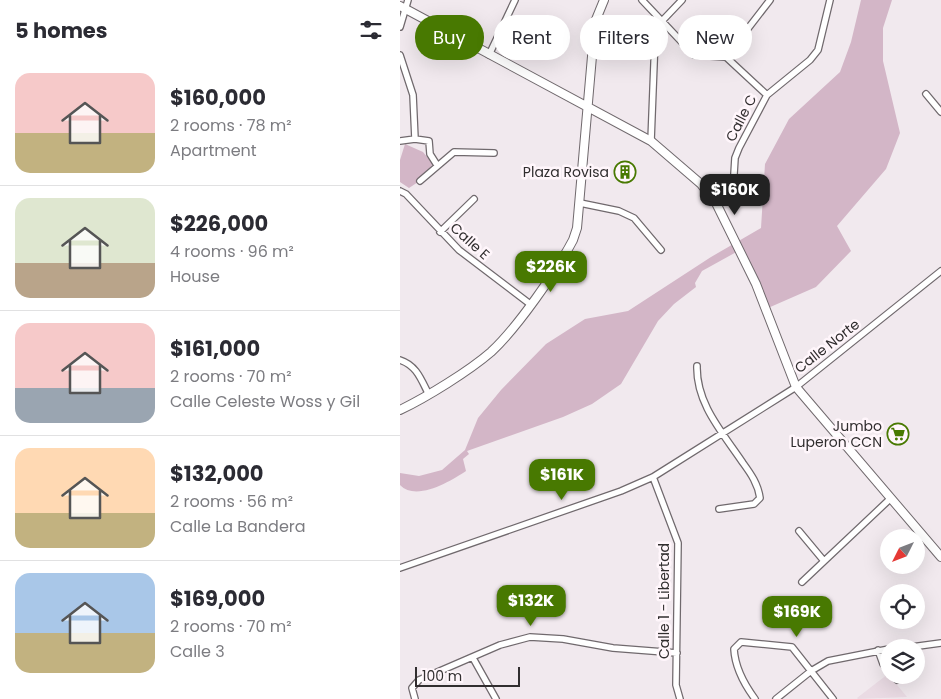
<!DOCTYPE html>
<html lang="en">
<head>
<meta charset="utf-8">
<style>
  body { margin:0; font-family:Poppins,sans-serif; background:#f2f2f3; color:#2b2b33; height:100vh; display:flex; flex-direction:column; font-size:19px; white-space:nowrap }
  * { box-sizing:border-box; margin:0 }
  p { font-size:16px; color:#7c7c81 }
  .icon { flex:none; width:28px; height:28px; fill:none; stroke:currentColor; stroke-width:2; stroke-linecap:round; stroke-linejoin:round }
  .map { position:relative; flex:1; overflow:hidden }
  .drawer { display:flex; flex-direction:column; background:#fff; width:400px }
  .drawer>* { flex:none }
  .top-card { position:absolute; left:15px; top:15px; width:450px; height:45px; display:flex; gap:10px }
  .needle { width:32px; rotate:228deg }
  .fabs { position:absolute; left:480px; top:529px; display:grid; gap:10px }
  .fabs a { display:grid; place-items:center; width:45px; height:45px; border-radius:50%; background:#fff; box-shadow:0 5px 20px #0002; font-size:25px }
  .scale { position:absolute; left:15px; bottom:12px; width:105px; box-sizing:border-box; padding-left:5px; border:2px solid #312e2f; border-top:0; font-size:14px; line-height:18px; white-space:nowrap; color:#312e2f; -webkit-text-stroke:4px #fff6fb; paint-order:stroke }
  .price { position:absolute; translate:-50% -42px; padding:0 11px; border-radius:10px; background:#487901; color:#fff; font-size:16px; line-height:32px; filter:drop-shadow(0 1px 2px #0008) }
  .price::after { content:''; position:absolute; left:50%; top:30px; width:15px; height:11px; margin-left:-8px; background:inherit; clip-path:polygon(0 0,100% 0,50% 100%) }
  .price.selected { background:#222; color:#fff }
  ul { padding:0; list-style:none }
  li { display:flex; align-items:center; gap:15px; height:125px; padding:0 15px }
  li+li { border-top:1px solid #e1e1e2 }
  li span { display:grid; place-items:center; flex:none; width:140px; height:100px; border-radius:15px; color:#555 }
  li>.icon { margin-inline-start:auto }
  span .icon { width:60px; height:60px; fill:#fffc; stroke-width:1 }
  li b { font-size:21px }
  h2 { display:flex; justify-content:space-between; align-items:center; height:60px; padding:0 15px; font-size:21px }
  .pill { padding:0 18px; border-radius:22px; background:#fff; box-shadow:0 5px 20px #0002; font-size:18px; line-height:45px }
  .pill.selected { background:#487901; color:#fff }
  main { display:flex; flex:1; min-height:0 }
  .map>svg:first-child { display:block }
  .built { fill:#eadbe4 }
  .green { fill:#d3b6c7 }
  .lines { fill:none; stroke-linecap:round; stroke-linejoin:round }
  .street-casing { stroke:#70696d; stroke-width:8 }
  .secondary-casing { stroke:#70696d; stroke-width:10 }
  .street { stroke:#fff; stroke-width:5.5 }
  .secondary { stroke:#fff; stroke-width:8 }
  .labels { text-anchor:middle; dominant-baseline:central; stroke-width:5; stroke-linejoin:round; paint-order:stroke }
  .street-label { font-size:14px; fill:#312e2f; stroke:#fff6fb }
  .poi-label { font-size:14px; fill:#312e2f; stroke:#fff6fb; text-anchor:end }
</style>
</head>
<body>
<main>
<section class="drawer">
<h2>5 homes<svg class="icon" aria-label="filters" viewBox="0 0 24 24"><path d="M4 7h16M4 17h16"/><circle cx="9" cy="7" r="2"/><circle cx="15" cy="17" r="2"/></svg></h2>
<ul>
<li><span style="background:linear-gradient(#f6c9c9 60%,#c2b280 0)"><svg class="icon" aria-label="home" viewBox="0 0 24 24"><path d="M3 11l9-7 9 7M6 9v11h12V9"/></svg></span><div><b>$160,000</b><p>2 rooms · 78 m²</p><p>Apartment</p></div></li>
<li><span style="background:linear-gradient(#dfe7d0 65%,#b9a48a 0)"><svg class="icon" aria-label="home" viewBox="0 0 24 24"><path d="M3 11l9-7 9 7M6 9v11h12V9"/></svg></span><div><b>$226,000</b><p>4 rooms · 96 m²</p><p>House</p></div></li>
<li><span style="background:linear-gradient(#f6c9c9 65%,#9aa5b1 0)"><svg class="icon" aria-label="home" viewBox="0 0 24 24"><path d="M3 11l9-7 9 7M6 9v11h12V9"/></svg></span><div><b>$161,000</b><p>2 rooms · 70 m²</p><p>Calle Celeste Woss y Gil</p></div></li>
<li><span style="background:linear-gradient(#ffd9b3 65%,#c2b280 0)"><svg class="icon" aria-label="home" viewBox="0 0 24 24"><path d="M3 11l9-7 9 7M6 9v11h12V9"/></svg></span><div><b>$132,000</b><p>2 rooms · 56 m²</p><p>Calle La Bandera</p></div></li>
<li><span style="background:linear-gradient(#a9c7e8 60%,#c2b280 0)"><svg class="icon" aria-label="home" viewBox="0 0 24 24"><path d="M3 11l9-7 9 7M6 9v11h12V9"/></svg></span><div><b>$169,000</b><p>2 rooms · 70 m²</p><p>Calle 3</p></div></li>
</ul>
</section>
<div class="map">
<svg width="541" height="699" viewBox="0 0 541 699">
  <rect width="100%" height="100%" fill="#f1e9ee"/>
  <path class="built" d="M488 674 507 697 458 699 457 698Z"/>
  <path class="green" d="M461 0H492L483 28V61L500 133 486 169 437 226 451 251 416 287 368 308 340 250 302 271 295 283 296 287 274 304 258 321 221 384 192 404 163 417 67 451 69 454 63 459 66 471C51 481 16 502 0 485V473L19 476 42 470 65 450 78 418 101 390 146 344 185 319 228 311 311 257 361 228 365 164 389 119 440 72 451 42Z
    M5 144 23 152 33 164 18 182 9 188 0 182V160Z"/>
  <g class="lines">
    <g class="street-casing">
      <path id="street" d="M242 0 294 55 326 57 367 95
        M0 27 8 0
        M0 55 13 95 15 139 29 141 30 154 37 165
        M89 55 115 0
        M326 57 370 0
        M526 94 541 112
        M0 141 15 139
        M251 141 255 38 262 21 282 0
        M20 181 54 152 94 153
        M0 191 6 194 59 250 130 304
        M180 203 219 211 234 218 261 250
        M316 203 333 190 335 158 339 148 367 95 410 60 418 50 430 0
        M40 232 74 199
        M0 360C16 365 21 379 28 393
        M297 366C296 404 323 433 343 463 351 474 358 484 360 498L354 504 319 509
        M253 477 278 543 276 685 280 699
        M399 531 424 561
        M0 568 221 491 253 477 396 387 541 271
        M402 582 491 498
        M504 648 541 643
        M478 650 483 664 489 671
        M73 658 96 699
        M492 675 497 680
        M15 699 12 688 19 680 100 645 130 637 163 639 213 648 277 653
        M355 699C344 684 335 668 334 649L341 642 392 647 433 699
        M376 699 411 671 428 661 489 649"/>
    </g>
    <g class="secondary-casing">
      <path id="secondary" d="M0 6 251 141 301 184 316 203 356 284 396 387 541 557
        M0 410C27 397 69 371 91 352 117 328 156 272 173 240L177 228 195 22 204 0"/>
    </g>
    <use href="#street" class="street"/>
    <use href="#secondary" class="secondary"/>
  </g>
  <defs>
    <g id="building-ring" transform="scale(1.125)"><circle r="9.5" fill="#fff6fb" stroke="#487901" stroke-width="1.5"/><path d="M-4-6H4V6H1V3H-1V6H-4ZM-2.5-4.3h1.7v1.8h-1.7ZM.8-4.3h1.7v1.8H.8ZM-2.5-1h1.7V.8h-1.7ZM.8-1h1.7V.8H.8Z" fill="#487901"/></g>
    <g id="supermarket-ring" transform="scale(1.125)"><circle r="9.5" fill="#fff6fb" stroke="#487901" stroke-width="1.5"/><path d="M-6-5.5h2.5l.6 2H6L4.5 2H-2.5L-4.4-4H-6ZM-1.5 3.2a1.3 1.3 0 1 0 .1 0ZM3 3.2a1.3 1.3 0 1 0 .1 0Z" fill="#487901"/></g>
  </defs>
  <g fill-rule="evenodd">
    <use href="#building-ring" x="225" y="172"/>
    <use href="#supermarket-ring" x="498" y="434"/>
  </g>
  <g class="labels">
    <g class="street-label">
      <text transform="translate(341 118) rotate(-63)">Calle C</text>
      <text transform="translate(70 241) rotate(42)">Calle E</text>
      <text transform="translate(427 346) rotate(-38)">Calle Norte</text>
      <text transform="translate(264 601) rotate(-90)">Calle 1 - Libertad</text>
    </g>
    <g class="poi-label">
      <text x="209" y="172">Plaza Rovisa</text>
      <text x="482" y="426">Jumbo<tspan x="482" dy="16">Luperon CCN</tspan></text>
    </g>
  </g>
</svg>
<div class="fabs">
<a><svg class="needle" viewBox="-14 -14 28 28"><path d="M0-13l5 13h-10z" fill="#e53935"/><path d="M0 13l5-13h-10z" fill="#7c7c81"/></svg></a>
<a><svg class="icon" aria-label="locate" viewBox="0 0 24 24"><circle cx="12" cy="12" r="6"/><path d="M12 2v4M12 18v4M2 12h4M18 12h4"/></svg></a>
<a><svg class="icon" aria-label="layers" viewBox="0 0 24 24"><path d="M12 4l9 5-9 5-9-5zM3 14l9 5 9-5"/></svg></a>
</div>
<div class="scale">100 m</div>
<b class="price selected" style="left:335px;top:216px">$160K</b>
<b class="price" style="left:151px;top:293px">$226K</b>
<b class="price" style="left:162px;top:501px">$161K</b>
<b class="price" style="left:131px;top:627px">$132K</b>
<b class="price" style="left:397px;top:638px">$169K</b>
<div class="top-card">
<a class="pill selected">Buy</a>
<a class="pill">Rent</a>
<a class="pill">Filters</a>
<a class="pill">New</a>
</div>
</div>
</main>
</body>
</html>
